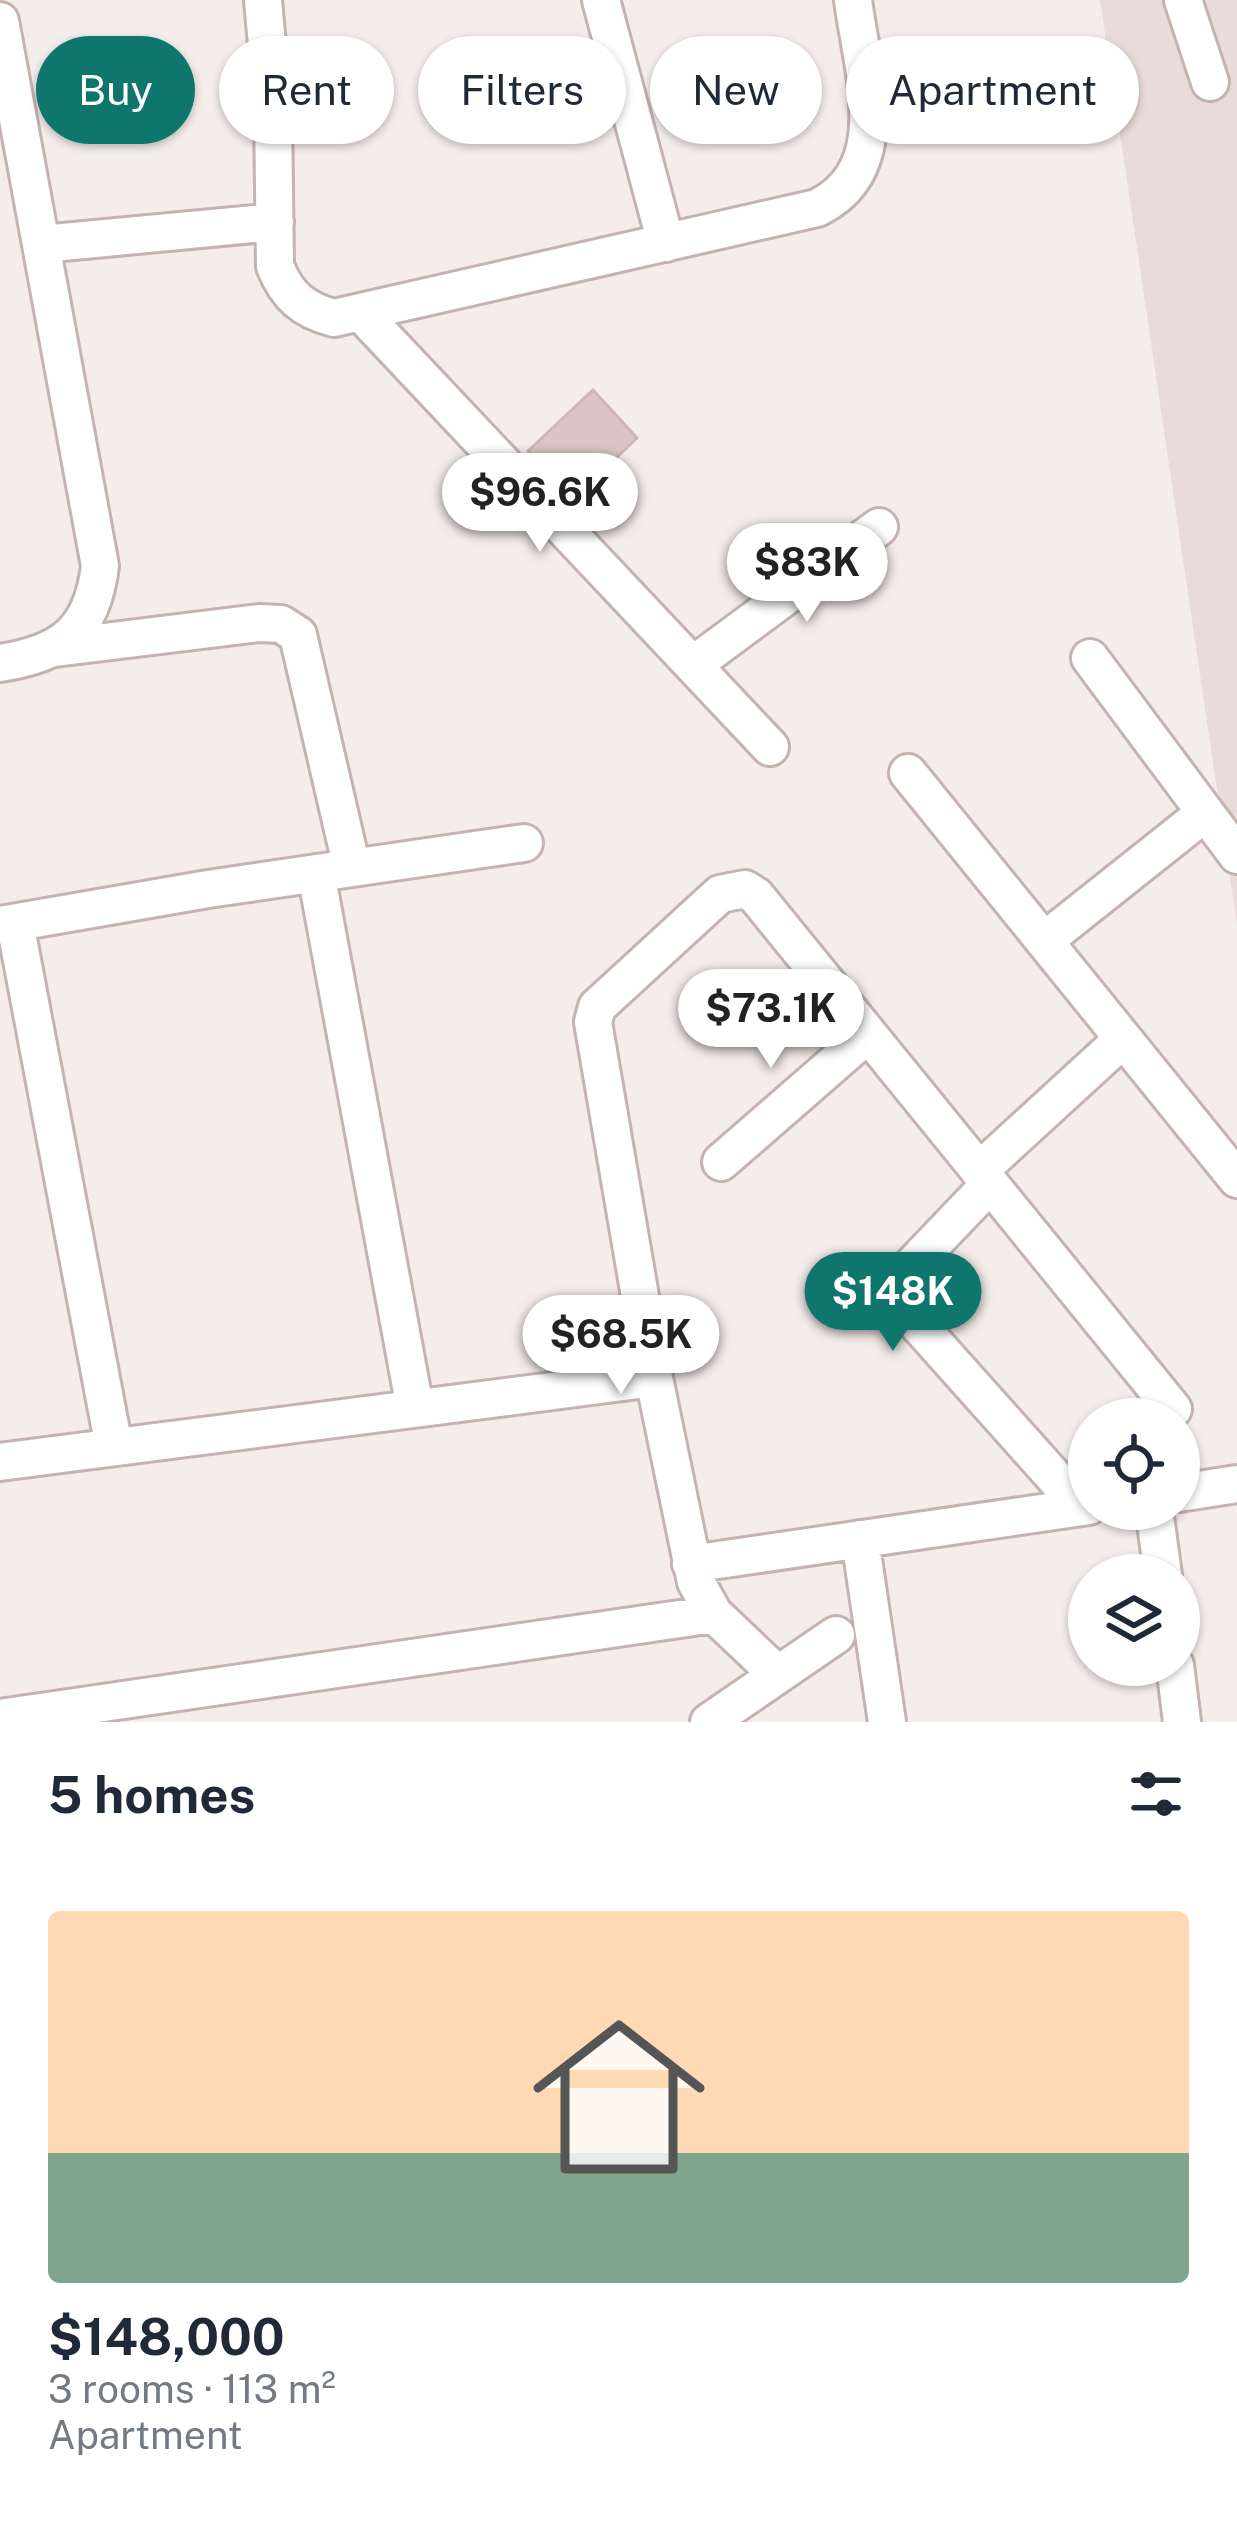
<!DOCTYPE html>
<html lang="en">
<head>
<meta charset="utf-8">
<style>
  body { margin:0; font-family:"Public Sans",sans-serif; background:#f6f6f7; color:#1f2937; height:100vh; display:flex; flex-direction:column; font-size:45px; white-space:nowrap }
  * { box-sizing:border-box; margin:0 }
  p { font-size:39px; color:#747a83 }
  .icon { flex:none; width:66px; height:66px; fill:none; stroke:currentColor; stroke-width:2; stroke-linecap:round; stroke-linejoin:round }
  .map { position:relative; height:1722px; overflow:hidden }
  .details { display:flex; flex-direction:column; background:#fff; flex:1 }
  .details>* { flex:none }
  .top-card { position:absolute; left:36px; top:36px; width:1167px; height:108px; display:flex; gap:24px }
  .buttons { position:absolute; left:1068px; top:1398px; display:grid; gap:24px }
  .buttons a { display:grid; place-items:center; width:132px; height:132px; border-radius:50%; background:#fff; box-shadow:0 3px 9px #0004; font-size:60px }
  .price { position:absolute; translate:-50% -102px; padding:0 27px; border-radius:42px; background:#fff; color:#222; font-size:39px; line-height:78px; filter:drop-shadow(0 3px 6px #0008) }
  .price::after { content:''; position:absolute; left:50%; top:72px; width:36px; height:27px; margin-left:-18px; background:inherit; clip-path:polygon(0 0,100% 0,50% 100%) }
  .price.current { background:#0f766e; color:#fff }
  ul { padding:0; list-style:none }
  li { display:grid; align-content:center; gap:24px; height:636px; padding:0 48px }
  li+li { border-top:3px solid #e0e1e3 }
  li span { display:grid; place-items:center; height:372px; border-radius:12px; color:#555 }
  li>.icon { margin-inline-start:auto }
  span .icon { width:216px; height:216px; fill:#fffc; stroke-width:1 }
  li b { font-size:51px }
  h2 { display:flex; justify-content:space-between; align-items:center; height:144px; padding:0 48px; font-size:51px }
  .chip { padding:0 42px; border-radius:54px; background:#fff; box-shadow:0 3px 9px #0004; font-size:42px; line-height:108px }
  .chip.current { background:#0f766e; color:#fff }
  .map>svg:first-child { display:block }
  .residential { fill:#e9dbda }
  .building { fill:#dac5c4; stroke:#d1b5b5; stroke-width:3 }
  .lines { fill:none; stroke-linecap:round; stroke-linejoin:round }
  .minor-casing { stroke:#c4b3b1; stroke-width:42 }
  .minor { stroke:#fff; stroke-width:36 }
</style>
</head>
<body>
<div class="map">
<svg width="1237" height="1722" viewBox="0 0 1237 1722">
  <rect width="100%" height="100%" fill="#f5edec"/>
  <path class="residential" d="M1100 0H1237V925L1120 133Z"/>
  <path class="building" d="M593 390 637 438 573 499 528 451Z"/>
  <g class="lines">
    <g class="minor-casing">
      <path id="minor" d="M263 0 273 112 275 266C287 296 303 310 334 318L817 208C897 169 862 71 853 0
        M601 0 666 243
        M1183 0 1210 82
        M0 21 100 566C92 631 63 653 0 663
        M42 244 275 222
        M362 314 770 747
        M55 648 259 623 281 624 298 635 352 868
        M1090 658 1237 855
        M693 665 879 527
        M908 773 1237 1179
        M316 873 415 1408
        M15 923 114 1447
        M0 925 208 889 524 843
        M1044 941 1205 813
        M721 1162 868 1034
        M979 1171 1123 1039
        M990 1184 905 1273 902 1297 905 1310 1081 1507
        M0 1462 654 1378
        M1179 1493 1237 1484
        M1154 1509 1163 1575
        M860 1539 887 1722
        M691 1564 1089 1506
        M1175 1665 1182 1722
        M776 1673 714 1614 696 1582 654 1378 593 1022 597 1007 720 894 745 889 756 896 1173 1409
        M0 1718 714 1614
        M709 1722 836 1635"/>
    </g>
    <use href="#minor" class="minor"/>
  </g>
</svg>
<div class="buttons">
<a><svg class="icon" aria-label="locate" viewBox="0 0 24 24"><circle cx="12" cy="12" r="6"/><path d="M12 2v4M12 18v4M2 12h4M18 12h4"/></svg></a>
<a><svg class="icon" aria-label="layers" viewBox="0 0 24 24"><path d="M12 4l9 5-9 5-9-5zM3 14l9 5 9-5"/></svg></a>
</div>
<b class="price" style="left:540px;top:555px">$96.6K</b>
<b class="price" style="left:807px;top:625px">$83K</b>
<b class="price" style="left:771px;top:1071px">$73.1K</b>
<b class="price current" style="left:893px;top:1354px">$148K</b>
<b class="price" style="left:621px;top:1397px">$68.5K</b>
<div class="top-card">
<a class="chip current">Buy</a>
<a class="chip">Rent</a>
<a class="chip">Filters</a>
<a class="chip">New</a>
<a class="chip">Apartment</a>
</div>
</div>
<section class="details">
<h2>5 homes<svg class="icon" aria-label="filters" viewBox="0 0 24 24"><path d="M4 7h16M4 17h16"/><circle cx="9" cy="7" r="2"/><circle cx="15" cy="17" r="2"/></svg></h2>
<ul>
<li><span style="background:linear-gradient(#ffd9b3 65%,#7fa58c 0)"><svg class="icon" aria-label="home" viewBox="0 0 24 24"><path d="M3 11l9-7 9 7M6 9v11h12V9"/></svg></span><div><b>$148,000</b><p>3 rooms · 113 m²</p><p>Apartment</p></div></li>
</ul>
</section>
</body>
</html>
